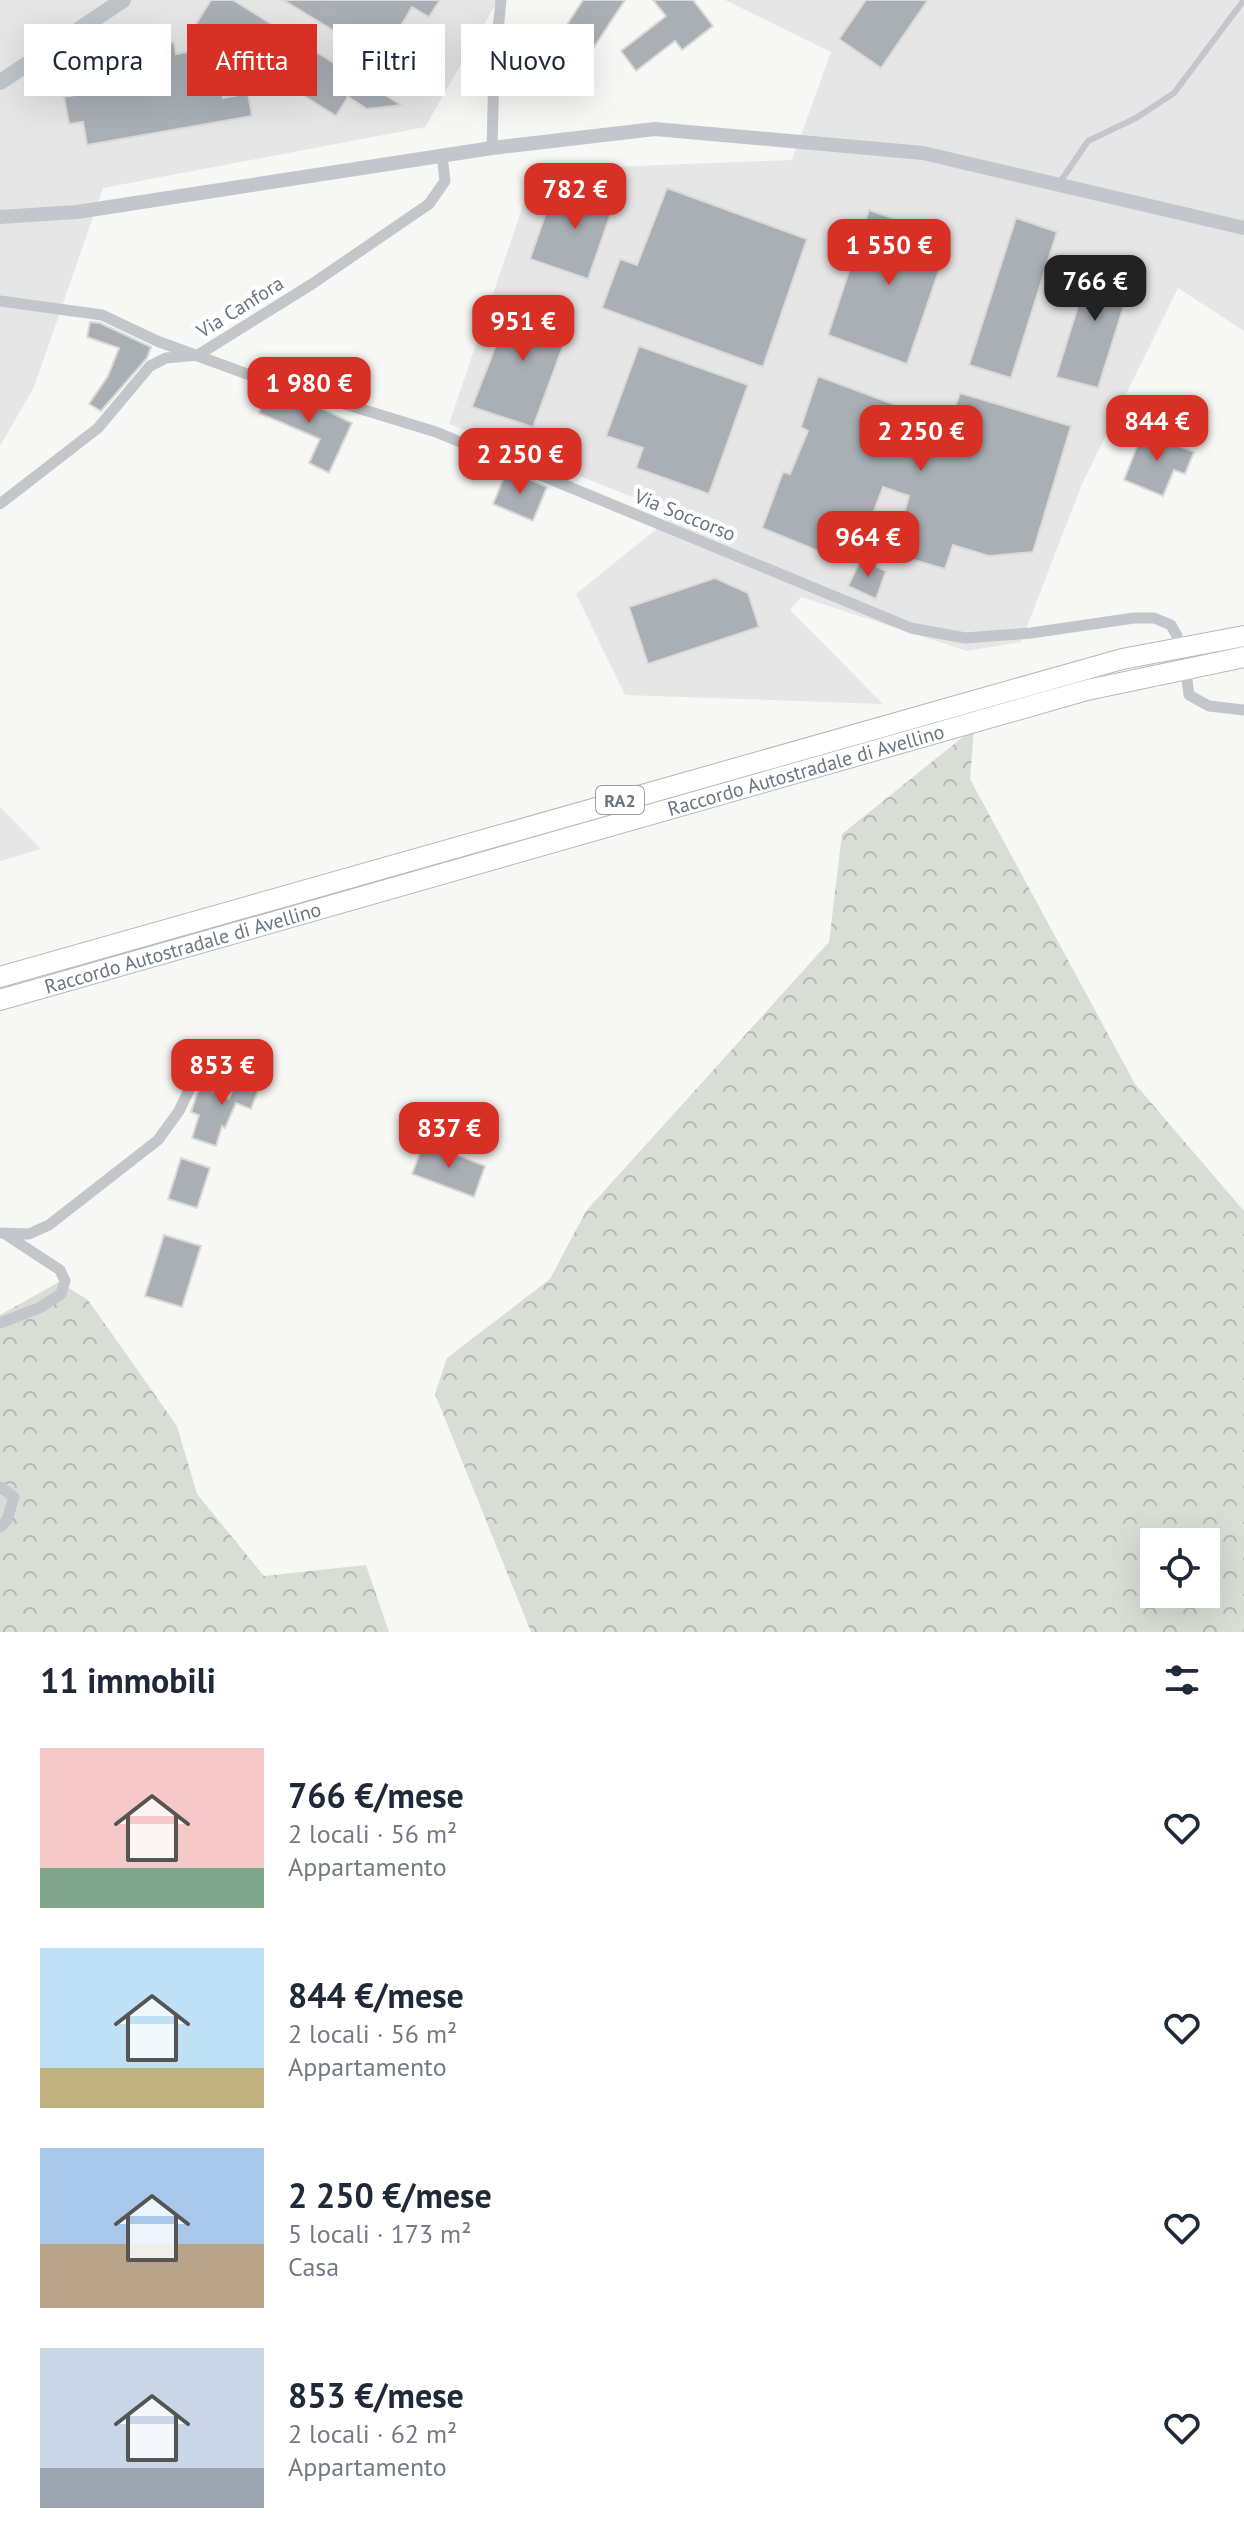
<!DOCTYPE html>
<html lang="it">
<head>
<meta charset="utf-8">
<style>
  body { margin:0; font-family:"PT Sans",sans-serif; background:#f6f6f7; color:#1f2937; height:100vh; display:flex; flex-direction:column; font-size:30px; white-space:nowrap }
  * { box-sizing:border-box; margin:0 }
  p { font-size:26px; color:#747a83 }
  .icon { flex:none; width:44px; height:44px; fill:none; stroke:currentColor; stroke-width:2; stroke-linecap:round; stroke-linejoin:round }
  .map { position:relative; height:1632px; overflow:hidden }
  .side { display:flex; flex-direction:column; background:#fff; flex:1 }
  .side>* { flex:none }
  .guide { position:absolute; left:24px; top:24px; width:800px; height:72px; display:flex; gap:16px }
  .tools { position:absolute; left:1140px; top:1528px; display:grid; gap:16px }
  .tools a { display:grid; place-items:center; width:80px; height:80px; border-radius:0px; background:#fff; box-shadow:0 8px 32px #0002; font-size:40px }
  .price { position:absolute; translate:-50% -68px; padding:0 18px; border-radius:16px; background:#d93025; color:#fff; font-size:26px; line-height:52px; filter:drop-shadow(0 2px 4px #0008) }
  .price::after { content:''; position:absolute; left:50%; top:48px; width:24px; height:18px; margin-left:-12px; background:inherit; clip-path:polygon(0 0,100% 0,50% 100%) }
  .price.on { background:#222; color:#fff }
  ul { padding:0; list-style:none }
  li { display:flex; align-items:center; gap:24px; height:200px; padding:0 40px }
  li span { display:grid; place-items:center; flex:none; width:224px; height:160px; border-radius:0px; color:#555 }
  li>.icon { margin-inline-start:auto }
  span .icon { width:96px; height:96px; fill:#fffc; stroke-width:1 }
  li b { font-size:34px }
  h2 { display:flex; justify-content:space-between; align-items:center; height:96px; padding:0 40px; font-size:34px }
  .chip { padding:0 28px; border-radius:0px; background:#fff; box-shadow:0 8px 32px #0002; font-size:28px; line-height:72px }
  .chip.on { background:#d93025; color:#fff }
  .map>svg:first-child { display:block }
  .built { fill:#e5e6e5 }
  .forest { fill:url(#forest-crowns); fill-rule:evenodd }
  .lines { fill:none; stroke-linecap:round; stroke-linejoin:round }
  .canal { stroke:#bcc4ca; stroke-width:16 }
  .building { fill:#a9afb5; stroke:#d9d9d7; stroke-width:2 }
  .motorway-casing { stroke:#b6b9bc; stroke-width:22 }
  .service { stroke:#c3c6ca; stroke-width:6 }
  .minor { stroke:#c3c6ca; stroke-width:11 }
  .tertiary { stroke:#c3c6ca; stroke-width:14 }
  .motorway { stroke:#fff; stroke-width:20 }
  .labels { text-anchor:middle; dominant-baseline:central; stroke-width:8; stroke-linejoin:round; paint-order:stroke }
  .shield { fill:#fff; stroke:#969ea8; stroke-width:2 }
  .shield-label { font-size:18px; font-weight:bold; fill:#697583 }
  .street-label { font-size:20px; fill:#697583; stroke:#fff }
</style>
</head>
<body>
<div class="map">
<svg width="1244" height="1632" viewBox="0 0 1244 1632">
  <defs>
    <pattern id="forest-crowns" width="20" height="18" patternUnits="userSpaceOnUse" patternTransform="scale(2)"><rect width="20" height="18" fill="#d8ded6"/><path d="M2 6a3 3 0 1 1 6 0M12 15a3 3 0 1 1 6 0" fill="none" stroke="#b3b9b3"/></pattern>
  </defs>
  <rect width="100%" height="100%" fill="#f7f7f5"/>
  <path class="built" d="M0 0H498L425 127 103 188 34 387 0 446Z
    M725 0H1244V331L1178 288 1082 484 1021 642 967 651 801 597 790 610 883 704 625 695 576 594 675 514 449 424 535 170 792 160 831 52Z
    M0 807 41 849 0 861Z"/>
  <path class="forest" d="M974 728 970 779 1135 1084 1244 1211V1632H531L435 1394 447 1358 550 1279 586 1211 829 942 842 834ZM1154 1542H1206V1594H1154Z
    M59 1282 88 1300 177 1426 197 1494 264 1576 366 1565 389 1632H0V1315Z"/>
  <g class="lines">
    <path class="canal" d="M0 82 123 0"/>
  </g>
  <path class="building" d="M211 0H233L401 105 367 109 348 97 336 116 194 27Z
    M283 0H440L429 17 412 7 387 49 403 59 397 69Z
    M583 0H625L594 47 591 45 564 86 538 69Z
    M653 0H693L713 26 682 50 675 41 636 71 621 51 666 16Z
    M866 0H928L881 68 839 39Z
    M174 42 176 54 194 51 197 71 218 67 223 98 248 93 252 116 87 145 83 122 69 124 64 97 121 87 117 65 142 61 140 48Z
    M585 181 618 193 588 279 530 259 550 201 574 210Z
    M667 188 807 239 763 367 602 308 620 259 637 265Z
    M869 210 950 238 907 364 828 335Z
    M1016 218 1057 232 1011 378 969 365Z
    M1093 258 1135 270 1098 388 1056 377Z
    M514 299 573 319 533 427 472 407Z
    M90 322 100 323 151 347 147 358 101 411 89 404 108 376 119 348 87 337Z
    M639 346 748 385 709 494 636 468 643 448 606 436Z
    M818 376 949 425 960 393 1071 426 1033 552 989 556 953 545 945 569 907 558 914 533 900 529 909 496 883 487 868 527 838 515 821 552 762 528 783 472 790 474 808 431 801 427Z
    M268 389 317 406 352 423 329 473 309 463 320 439 259 413Z
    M1143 431 1194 452 1185 474 1174 470 1163 496 1124 480Z
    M507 470 547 487 533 521 493 504Z
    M861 559 886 571 876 599 848 586Z
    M715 578 748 593 759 627 648 664 629 607Z
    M241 1069 263 1078 251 1109 236 1103 225 1128 222 1126 216 1146 192 1138 199 1115 191 1112 200 1085 229 1099Z
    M424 1142 485 1166 474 1197 412 1174Z
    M181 1158 210 1168 197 1208 168 1199Z
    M164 1235 201 1246 182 1307 145 1296Z"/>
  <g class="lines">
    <g class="motorway-casing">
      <g id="motorway">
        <path d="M0 977 1122 659 1244 636"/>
        <path id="s1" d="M0 1000 1087 690 1244 657"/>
      </g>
    </g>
    <path class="service" d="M1058 185 1088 141 1136 118 1174 93 1244 0"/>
    <path class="minor" d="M492 148 494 70 501 0
      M0 301 102 315 157 341 247 374 436 432 911 628 965 638 1031 633 1134 618H1154L1171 625 1177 636
      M0 504 98 428 150 366 166 358 198 355 312 284 429 204 445 181 442 156
      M1187 680 1189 695 1209 706 1244 710
      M2 1233 29 1234 49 1225 158 1140 179 1111 192 1084
      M0 1323 39 1308 61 1294 65 1281 60 1270 5 1234
      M0 1487 14 1497 7 1520 0 1527"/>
    <path class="tertiary" d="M0 217 77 212 492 148 655 129 923 153 1244 228"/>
    <use href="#motorway" class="motorway"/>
  </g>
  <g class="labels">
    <rect class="shield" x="596" y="786" width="48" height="28" rx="6"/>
    <g class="shield-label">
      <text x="620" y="800">RA2</text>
    </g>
    <g class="street-label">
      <text transform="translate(240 307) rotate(-32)">Via Canfora</text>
      <text transform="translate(685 515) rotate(22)">Via Soccorso</text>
      <text stroke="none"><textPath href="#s1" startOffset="838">Raccordo Autostradale di Avellino</textPath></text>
      <text stroke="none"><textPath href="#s1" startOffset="190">Raccordo Autostradale di Avellino</textPath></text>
    </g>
  </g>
</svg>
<div class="tools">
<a><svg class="icon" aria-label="locate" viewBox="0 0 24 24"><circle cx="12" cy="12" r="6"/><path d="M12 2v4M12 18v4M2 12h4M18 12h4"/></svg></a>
</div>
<b class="price" style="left:575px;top:231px">782 €</b>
<b class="price" style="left:889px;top:287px">1 550 €</b>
<b class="price on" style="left:1095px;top:323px">766 €</b>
<b class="price" style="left:523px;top:363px">951 €</b>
<b class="price" style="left:309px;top:425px">1 980 €</b>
<b class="price" style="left:1157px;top:463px">844 €</b>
<b class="price" style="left:921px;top:473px">2 250 €</b>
<b class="price" style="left:520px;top:496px">2 250 €</b>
<b class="price" style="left:868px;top:579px">964 €</b>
<b class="price" style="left:222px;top:1107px">853 €</b>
<b class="price" style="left:449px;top:1170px">837 €</b>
<div class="guide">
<a class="chip">Compra</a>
<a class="chip on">Affitta</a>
<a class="chip">Filtri</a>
<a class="chip">Nuovo</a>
</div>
</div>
<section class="side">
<h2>11 immobili<svg class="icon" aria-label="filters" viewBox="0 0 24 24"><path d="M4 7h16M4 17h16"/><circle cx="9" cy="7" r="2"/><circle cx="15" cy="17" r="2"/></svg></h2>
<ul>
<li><span style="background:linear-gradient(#f6c9c9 75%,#7fa58c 0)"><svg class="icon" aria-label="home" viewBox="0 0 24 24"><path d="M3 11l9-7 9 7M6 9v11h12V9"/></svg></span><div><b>766 €/mese</b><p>2 locali · 56 m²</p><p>Appartamento</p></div><svg class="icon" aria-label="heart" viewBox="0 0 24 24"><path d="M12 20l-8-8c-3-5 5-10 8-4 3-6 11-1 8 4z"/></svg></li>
<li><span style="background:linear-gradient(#bfe0f5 75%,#c2b280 0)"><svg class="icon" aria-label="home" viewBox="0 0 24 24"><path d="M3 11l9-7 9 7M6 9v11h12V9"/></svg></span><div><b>844 €/mese</b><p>2 locali · 56 m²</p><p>Appartamento</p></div><svg class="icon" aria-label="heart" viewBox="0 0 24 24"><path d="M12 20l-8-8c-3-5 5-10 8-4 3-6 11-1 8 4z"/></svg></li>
<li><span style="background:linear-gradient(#a9c7e8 60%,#b9a48a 0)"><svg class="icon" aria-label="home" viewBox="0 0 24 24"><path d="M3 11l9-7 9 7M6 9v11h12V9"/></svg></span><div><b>2 250 €/mese</b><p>5 locali · 173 m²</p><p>Casa</p></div><svg class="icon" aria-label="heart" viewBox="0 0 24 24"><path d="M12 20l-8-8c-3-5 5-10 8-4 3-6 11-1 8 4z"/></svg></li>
<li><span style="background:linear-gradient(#c9d6e8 75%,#9aa5b1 0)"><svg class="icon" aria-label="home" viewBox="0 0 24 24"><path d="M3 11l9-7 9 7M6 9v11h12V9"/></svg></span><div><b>853 €/mese</b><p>2 locali · 62 m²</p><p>Appartamento</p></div><svg class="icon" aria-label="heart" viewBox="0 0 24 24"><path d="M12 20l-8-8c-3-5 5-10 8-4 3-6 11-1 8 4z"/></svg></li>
</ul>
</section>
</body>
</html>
